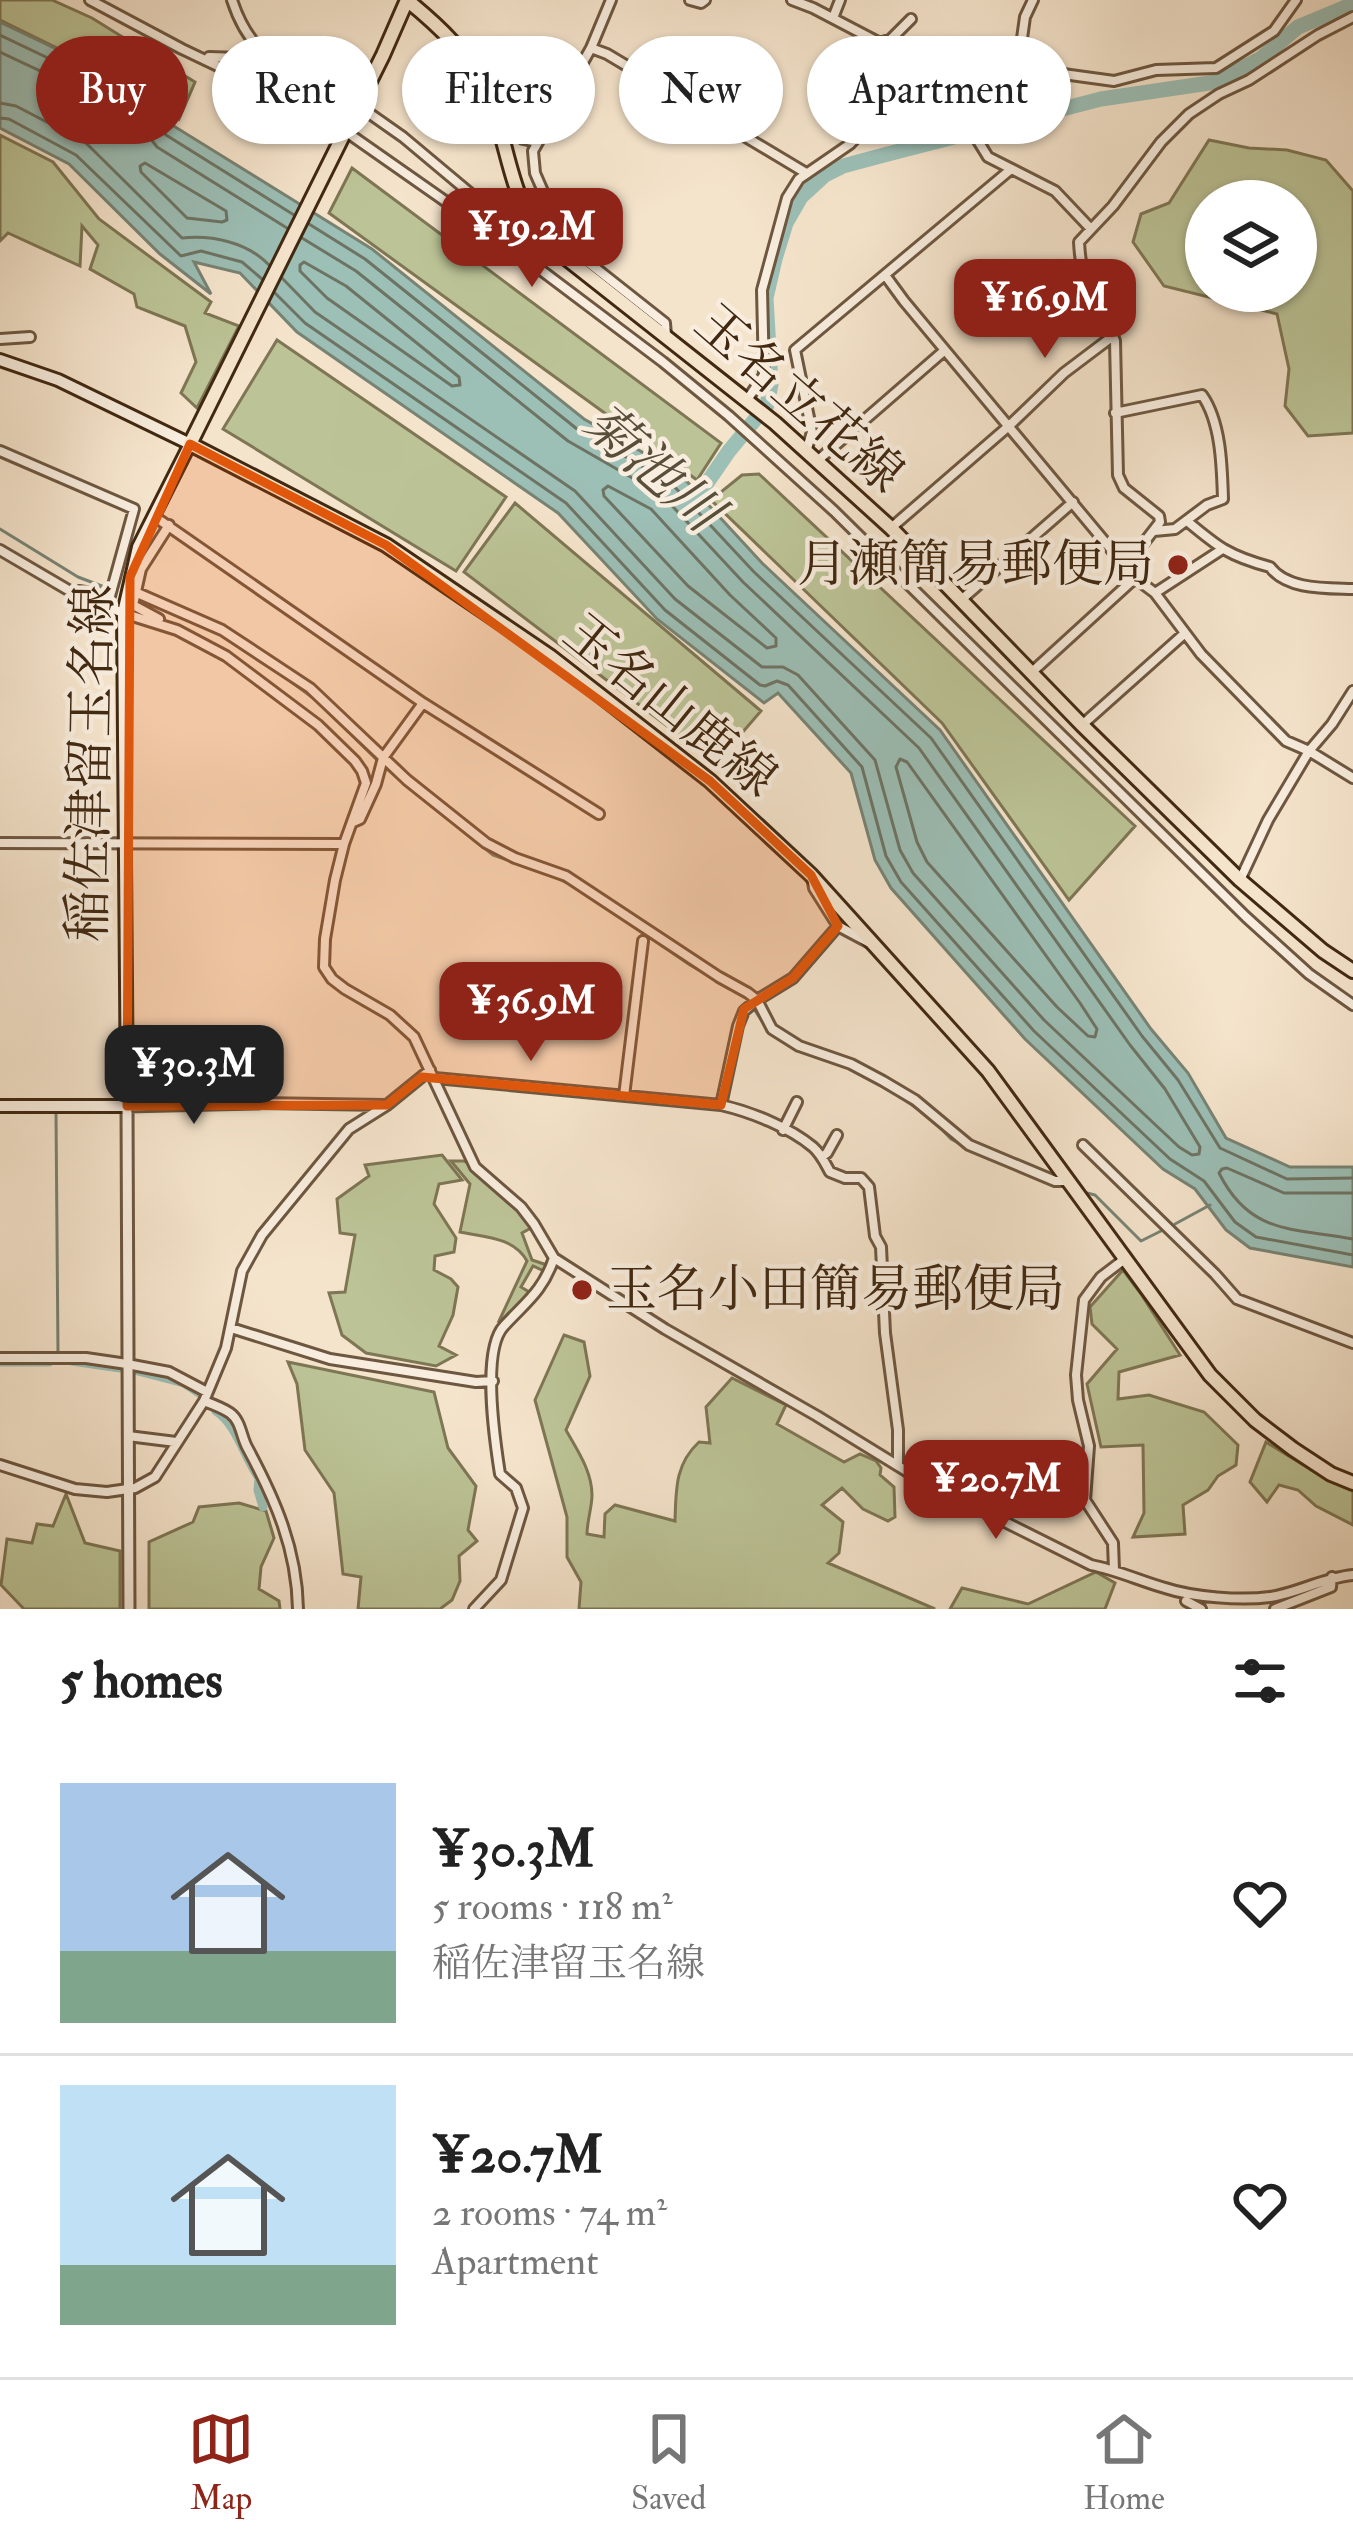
<!DOCTYPE html>
<html lang="en">
<head>
<meta charset="utf-8">
<style>
  body { margin:0; font-family:"IM FELL Double Pica","Noto Serif JP",serif; background:#f6f6f6; color:#222; height:100vh; display:flex; flex-direction:column; font-size:45px; white-space:nowrap }
  * { box-sizing:border-box; margin:0 }
  p { font-size:39px; color:#767676 }
  .icon { flex:none; width:66px; height:66px; fill:none; stroke:currentColor; stroke-width:2; stroke-linecap:round; stroke-linejoin:round }
  .map { position:relative; height:1609px; overflow:hidden }
  .side { display:flex; flex-direction:column; background:#fff; flex:1 }
  .side>* { flex:none }
  .guide { position:absolute; left:36px; top:36px; width:1281px; height:108px; display:flex; gap:24px }
  .buttons { position:absolute; left:1185px; top:180px; display:grid; gap:24px }
  .buttons a { display:grid; place-items:center; width:132px; height:132px; border-radius:50%; background:#fff; box-shadow:0 3px 9px #0004; font-size:60px }
  .price { position:absolute; translate:-50% -102px; padding:0 27px; border-radius:24px; background:#8f2418; color:#fff; font-size:39px; line-height:78px; filter:drop-shadow(0 3px 6px #0008) }
  .price::after { content:''; position:absolute; left:50%; top:72px; width:36px; height:27px; margin-left:-18px; background:inherit; clip-path:polygon(0 0,100% 0,50% 100%) }
  .price.on { background:#222; color:#fff }
  ul { padding:0; list-style:none }
  li { display:flex; align-items:center; gap:36px; height:300px; padding:0 60px }
  li+li { border-top:3px solid #e0e0e0 }
  li span { display:grid; place-items:center; flex:none; width:336px; height:240px; border-radius:0px; color:#555 }
  li>.icon { margin-inline-start:auto }
  span .icon { width:144px; height:144px; fill:#fffc; stroke-width:1 }
  li b { font-size:51px }
  h2 { display:flex; justify-content:space-between; align-items:center; height:144px; padding:0 60px; font-size:51px }
  .tag { padding:0 42px; border-radius:54px; background:#fff; box-shadow:0 3px 9px #0004; font-size:42px; line-height:108px }
  .tag.on { background:#8f2418; color:#fff }
  .tab-bar { display:flex; justify-content:space-around; align-items:center; height:168px; border-top:3px solid #e0e0e0; background:#fff; font-size:33px; color:#767676 }
  .tab-bar a { display:grid; justify-items:center; gap:6px }
  .tab-bar .on { color:#8f2418 }
  .map>svg:first-child { display:block }
  .green { fill:#bcc497; stroke:#7e7654; stroke-width:3; fill-rule:evenodd }
  .water { fill:#9cbfb6; stroke:#788374; stroke-width:3 }
  .lines { fill:none; stroke-linecap:round; stroke-linejoin:round }
  .shore { stroke:#6e7464; stroke-width:3 }
  .stream { stroke:#788374; stroke-width:3 }
  .canal { stroke:#9cbfb6; stroke-width:9 }
  .river { stroke:#9cbfb6; stroke-width:15 }
  .minor-tunnel { stroke:#d1bea7; stroke-width:8; stroke-dasharray:8 4; stroke-linecap:butt }
  .minor-casing { stroke:#6e5740; stroke-width:14 }
  .tertiary-casing { stroke:#6e5740; stroke-width:15 }
  .secondary-casing { stroke:#412811; stroke-width:16 }
  .primary-casing { stroke:#412811; stroke-width:18 }
  .minor { stroke:#f8edde; stroke-width:8 }
  .tertiary { stroke:#f8edde; stroke-width:9 }
  .secondary { stroke:#f8edde; stroke-width:10 }
  .primary { stroke:#f5e4cc; stroke-width:12 }
  .marked { fill:#e0570c; fill-opacity:0.2; stroke:#e0570c; stroke-width:9; stroke-linejoin:round }
  .poi-dot { fill:#8f2418; stroke:#f8edde; stroke-width:4.5 }
  .labels { text-anchor:middle; dominant-baseline:central; stroke-width:9; stroke-linejoin:round; paint-order:stroke }
  .street-label { font-size:51px; fill:#412811; stroke:#f8edde }
  .poi-label { font-size:51px; fill:#412811; stroke:#f8edde; text-anchor:end }
  .water-label { font-size:54px; font-style:italic; fill:#584e3a; stroke:#f8edde }
</style>
</head>
<body>
<div class="map">
<svg width="1353" height="1609" viewBox="0 0 1353 1609">
  <rect width="100%" height="100%" fill="#f5e4cc"/>
  <filter id="stains"><feTurbulence type="fractalNoise" baseFrequency=".00167" numOctaves="4"/><feColorMatrix values="0 0 0 0 .2 0 0 0 0 .09 0 0 0 0 .02 0 0 0 .5 -.17"/></filter>
  <radialGradient id="worn" r=".72"><stop offset=".6" stop-color="#630" stop-opacity="0"/><stop offset="1" stop-color="#630" stop-opacity=".3"/></radialGradient>
  <path class="green" d="M0 0H52L92 18 195 82 179 119 151 94 0 20Z
    M0 135 53 162 99 219 211 302 205 313 239 326 197 408 181 393 196 362 185 326 137 307 134 294 90 269 98 245 82 226 80 266 8 233 0 241Z
    M1209 140 1249 148 1287 150 1326 160 1353 191V433L1308 436 1285 406 1289 369 1277 314 1164 286 1133 242 1141 214 1169 203ZM1206 201H1296V291H1206Z
    M352 168 721 443 697 480 329 213Z
    M277 340 506 497 456 571 223 429Z
    M759 474 1135 826 1069 900 942 723 711 500 742 475Z
    M515 503 761 711 716 763 464 572Z
    M442 1155 462 1180 439 1184 434 1204 456 1238 454 1252 435 1256 434 1270 451 1279 458 1287 453 1315 439 1346 456 1355 436 1366 366 1353 342 1335 329 1293 345 1292 355 1235 340 1233 337 1199 369 1176 365 1165Z
    M451 1161H464L470 1164 479 1176 520 1210 531 1228 522 1233 532 1260 547 1265 544 1271 533 1266 521 1287 531 1293 505 1321H499L527 1261C514 1237 484 1237 460 1232L470 1184Z
    M1123 1270 1141 1294 1180 1355 1119 1372 1118 1399 1149 1395 1204 1412 1238 1445 1236 1465 1218 1476 1208 1490 1183 1505 1185 1534 1133 1537 1144 1513 1143 1445 1101 1447 1087 1384 1117 1349 1092 1324 1090 1307Z
    M564 1335 584 1342 590 1376 566 1430C577 1450 592 1471 592 1495 592 1507 587 1521 587 1534L604 1537 605 1514 615 1505 675 1521C676 1490 675 1464 699 1442L710 1443 706 1407 732 1378 786 1405 777 1424 844 1462 860 1454 876 1461 881 1468 880 1475 894 1487 895 1517 888 1521 863 1509 842 1488 822 1505 843 1522 839 1553 828 1563 935 1609H579L581 1582 567 1557V1517L535 1400Z
    M288 1362 434 1392 448 1448 476 1486 468 1530 477 1541 459 1556 460 1581 452 1600 440 1609H358L361 1577 343 1574 334 1493 305 1450 297 1384Z
    M1266 1442 1318 1474 1353 1491V1525L1316 1506 1298 1490 1279 1485 1267 1502 1250 1482Z
    M66 1494 85 1543 120 1551V1609H24L1 1585 7 1539 32 1543 37 1524 53 1526Z
    M239 1503 266 1511 274 1538 261 1567 259 1589 279 1601 280 1609H149V1542L193 1522 199 1507Z
    M1096 1572 1115 1583 1105 1609H950L962 1588 1028 1604Z"/>
  <path class="water" d="M0 22 151 94 172 125 372 249 584 419 679 473 762 563 940 730 1151 1029 1188 1073 1226 1138 1290 1167H1353V1267L1250 1248 1226 1230 1195 1189 1163 1169 1025 1039 891 888 875 860 851 773 778 693 764 703 657 619 558 513 297 332 240 273 194 262 211 294 160 254 69 164 0 128Z"/>
  <g class="lines">
    <path class="shore" d="M0 35 142 103 166 135 294 215
      M0 52 132 114 157 147 287 228
      M0 103 16 106 85 142 182 238C212 235 247 242 269 265
      M0 118 9 119 76 155 181 256 201 251 242 262 262 279
      M145 163 226 211 227 220 222 222 187 218 141 172 140 166Z
      M309 224 365 259 577 429 671 483 754 572 931 738 1142 1036 1178 1080 1220 1148 1287 1179 1353 1178
      M304 262 346 286 459 377 460 385 452 386 327 298 300 271V265Z
      M282 278 315 312 575 491 675 599 762 667H783L798 675 875 760 900 850 913 873 1044 1020 1179 1147 1192 1155 1199 1154 1200 1147 1165 1089 1130 1045 919 748 743 582 662 495 568 441 356 271 302 238
      M275 293 305 323 566 503 665 610 760 685 765 686 777 681 788 685 862 767 886 856 901 882 1034 1031 1170 1159 1204 1181 1235 1222 1256 1237 1353 1255
      M608 486 651 509 730 595 776 638V646L767 648 688 586 604 496 603 490Z
      M900 759 907 762 1080 1003 1097 1029 1095 1037 1088 1036 1057 1007 927 862 917 842 896 767Z
      M1353 1193H1284L1227 1168 1222 1169 1219 1173C1250 1235 1293 1228 1353 1239"/>
    <path class="stream" d="M0 529 78 577 107 588
      M139 599 210 629
      M274 669 317 701 379 762
      M386 768 493 855 555 877 579 889
      M587 894 690 965 735 990
      M754 1009 768 1030
      M879 1083 930 1117 951 1139 968 1148
      M56 1114 58 1353
      M1083 1192 1095 1195 1141 1241 1161 1231
      M1175 1224 1210 1205"/>
    <path class="canal" d="M72 1361 120 1368
      M0 1362H49
      M134 1370 184 1383 199 1393
      M216 1411C237 1425 244 1457 259 1478L258 1490 263 1507"/>
    <path class="river" d="M689 509 729 451 767 405 771 384 766 298 775 259 786 223 801 197 825 175 843 166 884 155 1101 99 1216 82 1260 59 1298 27 1353 4"/>
    <path class="minor-tunnel" d="M486 127 523 139"/>
    <g class="minor-casing">
      <path id="minor" d="M90 0 182 49 308 109 345 131 505 243 663 362 729 416 834 511 1246 917 1309 974 1353 1005
        M232 0C253 65 292 70 347 99
        M611 0 591 48 533 151 535 173 558 226 584 259 665 323 666 335
        M690 0 701 3 705 0
        M792 0 813 8 880 43 874 71 897 102
        M833 18 840 0
        M880 43 891 39 911 19
        M591 48 607 54 806 173
        M209 57 269 59
        M1017 74 1025 17 1033 0
        M955 90 967 123 988 157 1055 191 1091 229
        M366 111 403 137 483 204 499 207 521 198
        M523 139 538 142
        M885 275 904 301 1135 578 1155 593 1201 654 1286 741 1309 751 1353 778
        M0 339 30 337
        M747 400 764 375 762 290 787 198 799 179 850 144 871 122 897 102 1034 70 1114 81 1156 70 1216 68 1274 31 1296 0
        M1115 413 1202 395C1221 422 1222 466 1223 499L1207 505 1175 529 1154 531
        M0 451 134 509 110 596 79 591
        M806 452 812 432 795 350 1010 170
        M816 462 945 350
        M161 521 423 703 599 814
        M1187 521C1218 547 1229 556 1270 567 1287 590 1326 588 1353 589
        M891 528 1010 425 1064 373 1113 336
        M0 550 70 591 123 613 177 630 226 656 318 725 355 761 362 771 366 783 344 844 335 880 325 939 324 967 332 979 345 989 390 1015 414 1037 475 1167 521 1207 534 1224 554 1258 665 1329 817 1416 921 1480 1091 1565C1117 1570 1140 1581 1165 1588 1192 1597 1241 1601 1270 1597 1298 1593 1322 1578 1353 1575
        M135 592 222 630 310 688 407 780 486 843 515 858 566 876 719 977 748 993 757 1000 772 1029 799 1046 851 1064 883 1081 915 1100 969 1145 1055 1181H1068
        M1155 593 1221 550
        M961 600 1073 502
        M159 619 133 605 141 569 169 525
        M1032 672 1135 578 1139 549 1160 522 1159 516 1124 488 1118 475 1115 341C1109 322 1099 311 1090 294 1082 278 1080 260 1079 242L1113 206 1161 142 1189 114 1219 94 1249 80 1318 35 1353 17
        M1082 725 1184 634
        M353 822 360 819 376 784 383 758 423 703
        M0 843 344 844
        M1240 880 1268 820 1309 751 1332 724 1353 691
        M838 926 868 942
        M435 1078 721 1105C751 1112 789 1127 813 1147 821 1154 825 1163 830 1172L845 1178H861L869 1187 875 1236 881 1247 885 1333 898 1430V1465
        M624 1096 643 941
        M259 1103 385 1105
        M721 1105 738 1026 744 1011 757 1000 793 978 838 926 814 888 812 877
        M783 1130 797 1102
        M1083 1145 1215 1274 1237 1299 1353 1343
        M822 1157 827 1153 837 1135
        M231 1328 330 1359 476 1382 493 1381
        M0 1358H86L127 1364 169 1372 207 1392
        M204 1401C212 1404 223 1408 230 1413 241 1421 241 1436 247 1447 275 1499 297 1549 298 1609
        M128 1436 176 1442
        M0 1465 75 1489 107 1492 135 1488 155 1477 204 1401 226 1348 242 1271 262 1235 349 1129 387 1105 430 1070
        M1114 1570 1113 1543 1085 1500 1089 1446 1078 1400 1076 1375 1084 1300 1101 1277 1126 1258
        M1186 1601 1201 1609
        M474 1609 501 1580 523 1508 516 1488 500 1474C495 1442 481 1350 504 1326 526 1302 543 1291 554 1258
        M1275 1609 1331 1587 1332 1577"/>
    </g>
    <g class="tertiary-casing">
      <path id="tertiary" d="M129 1609 127 1106 259 1103"/>
    </g>
    <g class="secondary-casing">
      <path id="secondary" d="M0 360 58 380 190 444 138 547 123 613 127 1106H0"/>
    </g>
    <g class="primary-casing">
      <path id="primary" d="M407 0 383 55 190 444 386 545 551 657 710 781 811 875 988 1071 1210 1375 1255 1420 1293 1449 1331 1474 1353 1483
        M407 0C439 26 468 53 486 91 502 124 506 163 520 198 529 218 543 235 557 251L775 423 891 528 1082 725 1240 880 1323 951 1353 971"/>
    </g>
    <use href="#minor" class="minor"/>
    <use href="#tertiary" class="tertiary"/>
    <use href="#secondary" class="secondary"/>
    <use href="#primary" class="primary"/>
  </g>
  <path class="marked" d="M190 444 386 545 710 781 811 875 838 926 793 978 744 1009 721 1105 422 1077 387 1105 127 1106 130 577Z"/>
  <g class="poi-dot">
    <circle cx="1178" cy="565" r="12"/>
    <circle cx="582" cy="1290" r="12"/>
  </g>
  <g class="labels">
    <g class="street-label">
      <text transform="translate(799 399) rotate(41)">玉名立花線</text>
      <text transform="translate(670 706) rotate(39)">玉名山鹿線</text>
      <text transform="translate(91 763) rotate(-89)">稲佐津留玉名線</text>
    </g>
    <g class="poi-label">
      <text x="1154" y="565">月瀬簡易郵便局</text>
      <text x="606" y="1290" text-anchor="start">玉名小田簡易郵便局</text>
    </g>
    <g class="water-label">
      <text transform="translate(652 468) rotate(41)">菊池川</text>
    </g>
  </g>
  <rect width="100%" height="100%" filter="url(#stains)"/>
  <rect width="100%" height="100%" fill="url(#worn)"/>
</svg>
<div class="buttons">
<a><svg class="icon" aria-label="layers" viewBox="0 0 24 24"><path d="M12 4l9 5-9 5-9-5zM3 14l9 5 9-5"/></svg></a>
</div>
<b class="price" style="left:532px;top:290px">¥19.2M</b>
<b class="price" style="left:1045px;top:361px">¥16.9M</b>
<b class="price" style="left:531px;top:1064px">¥36.9M</b>
<b class="price on" style="left:194px;top:1127px">¥30.3M</b>
<b class="price" style="left:996px;top:1542px">¥20.7M</b>
<div class="guide">
<a class="tag on">Buy</a>
<a class="tag">Rent</a>
<a class="tag">Filters</a>
<a class="tag">New</a>
<a class="tag">Apartment</a>
</div>
</div>
<section class="side">
<h2>5 homes<svg class="icon" aria-label="filters" viewBox="0 0 24 24"><path d="M4 7h16M4 17h16"/><circle cx="9" cy="7" r="2"/><circle cx="15" cy="17" r="2"/></svg></h2>
<ul>
<li><span style="background:linear-gradient(#a9c7e8 70%,#7fa58c 0)"><svg class="icon" aria-label="home" viewBox="0 0 24 24"><path d="M3 11l9-7 9 7M6 9v11h12V9"/></svg></span><div><b>¥30.3M</b><p>5 rooms · 118 m²</p><p>稲佐津留玉名線</p></div><svg class="icon" aria-label="heart" viewBox="0 0 24 24"><path d="M12 20l-8-8c-3-5 5-10 8-4 3-6 11-1 8 4z"/></svg></li>
<li><span style="background:linear-gradient(#bfe0f5 75%,#7fa58c 0)"><svg class="icon" aria-label="home" viewBox="0 0 24 24"><path d="M3 11l9-7 9 7M6 9v11h12V9"/></svg></span><div><b>¥20.7M</b><p>2 rooms · 74 m²</p><p>Apartment</p></div><svg class="icon" aria-label="heart" viewBox="0 0 24 24"><path d="M12 20l-8-8c-3-5 5-10 8-4 3-6 11-1 8 4z"/></svg></li>
</ul>
</section>
<nav class="tab-bar">
<a class="on"><svg class="icon" aria-label="map" viewBox="0 0 24 24"><path d="M3 6l6-2 6 2 6-2v14l-6 2-6-2-6 2zM9 4v14M15 6v14"/></svg>Map</a>
<a><svg class="icon" aria-label="saved" viewBox="0 0 24 24"><path d="M7 4h10v16l-5-4-5 4z"/></svg>Saved</a>
<a><svg class="icon" aria-label="home" viewBox="0 0 24 24"><path d="M3 11l9-7 9 7M6 9v11h12V9"/></svg>Home</a>
</nav>
</body>
</html>
